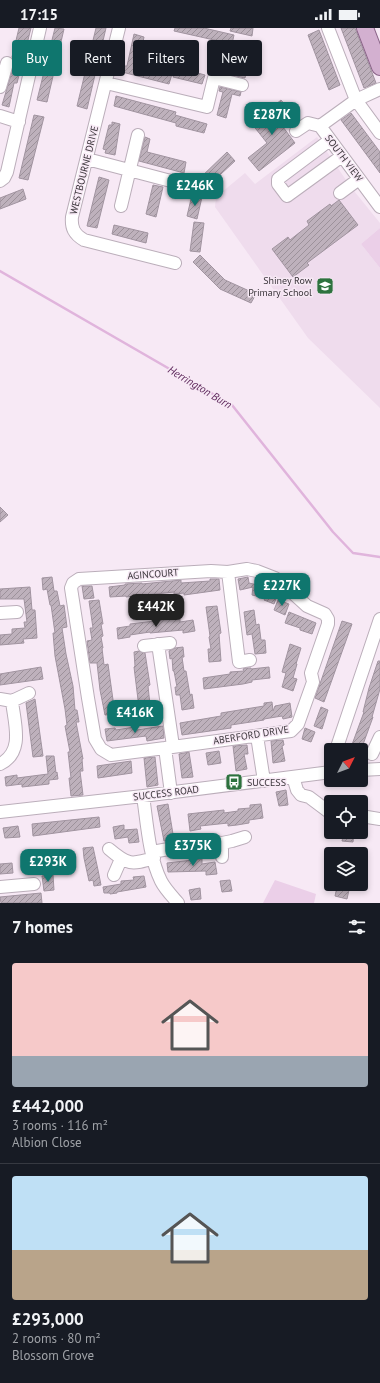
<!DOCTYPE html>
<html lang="en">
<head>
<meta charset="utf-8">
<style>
  body { margin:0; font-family:"PT Sans",sans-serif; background:#20242c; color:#f1f3f6; height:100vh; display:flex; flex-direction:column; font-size:15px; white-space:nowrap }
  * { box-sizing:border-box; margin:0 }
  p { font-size:13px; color:#9ea1a6 }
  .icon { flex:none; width:22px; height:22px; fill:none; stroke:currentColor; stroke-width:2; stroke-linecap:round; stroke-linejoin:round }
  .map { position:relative; height:875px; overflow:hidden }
  .panel { display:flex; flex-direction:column; background:#171b24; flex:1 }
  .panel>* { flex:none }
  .banner { position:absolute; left:12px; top:12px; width:356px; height:36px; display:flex; gap:8px }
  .needle { width:26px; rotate:48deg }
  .controls { position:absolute; left:324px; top:715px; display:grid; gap:8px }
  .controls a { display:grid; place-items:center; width:44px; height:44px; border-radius:4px; background:#171b24; box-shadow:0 2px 6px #0003; font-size:20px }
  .price { position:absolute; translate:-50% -34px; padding:0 9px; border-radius:8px; background:#0f766e; color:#fff; font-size:13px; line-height:26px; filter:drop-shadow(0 1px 2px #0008) }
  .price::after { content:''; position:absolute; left:50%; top:24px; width:12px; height:9px; margin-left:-6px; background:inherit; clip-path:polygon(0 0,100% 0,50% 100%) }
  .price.active { background:#222; color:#fff }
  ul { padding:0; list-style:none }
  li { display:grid; align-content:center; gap:8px; height:212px; padding:0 12px }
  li+li { border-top:1px solid #363941 }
  li span { display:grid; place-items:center; height:124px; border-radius:4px; color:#555 }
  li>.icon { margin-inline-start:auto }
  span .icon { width:72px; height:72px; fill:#fffc; stroke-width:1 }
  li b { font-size:17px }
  h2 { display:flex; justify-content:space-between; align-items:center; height:48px; padding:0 12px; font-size:17px }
  .chip { padding:0 14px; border-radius:4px; background:#171b24; box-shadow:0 2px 6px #0003; font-size:14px; line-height:36px }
  .chip.active { background:#0f766e; color:#fff }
  .status { display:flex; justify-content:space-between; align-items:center; height:28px; padding:0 20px; background:#171b24; direction:ltr }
  .status svg { height:11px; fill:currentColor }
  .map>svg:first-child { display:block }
  .built { fill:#efdced }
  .green { fill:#ebcfe8 }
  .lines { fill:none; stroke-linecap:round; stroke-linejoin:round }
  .stream { stroke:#e0b4dc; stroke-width:2.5 }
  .building { fill:url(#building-hatch); stroke:#a194a0 }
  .minor-casing { stroke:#bbaeba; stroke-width:14 }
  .major-casing { stroke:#8a6488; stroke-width:18 }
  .minor { stroke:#fff; stroke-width:12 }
  .major { stroke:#d3b0d0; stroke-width:16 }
  .labels { text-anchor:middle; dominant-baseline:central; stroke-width:3; stroke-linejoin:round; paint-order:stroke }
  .street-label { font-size:10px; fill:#3b363b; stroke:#f7e9f5 }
  .poi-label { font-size:10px; fill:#3b363b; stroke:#f7e9f5; text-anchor:end }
  .water-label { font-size:11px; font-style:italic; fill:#602b5e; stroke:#f7e9f5 }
</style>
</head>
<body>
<div class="status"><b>17:15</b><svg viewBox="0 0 49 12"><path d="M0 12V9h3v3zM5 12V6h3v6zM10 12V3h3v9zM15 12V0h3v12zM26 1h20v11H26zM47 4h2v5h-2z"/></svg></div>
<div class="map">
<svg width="380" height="875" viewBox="0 0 380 875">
  <defs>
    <pattern id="building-hatch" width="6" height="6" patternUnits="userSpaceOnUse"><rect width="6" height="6" fill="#beb1bc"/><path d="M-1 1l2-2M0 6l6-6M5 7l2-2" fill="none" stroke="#9c919a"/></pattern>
  </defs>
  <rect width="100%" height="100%" fill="#f7e9f5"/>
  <path class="built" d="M317 109 350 158 380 195V200L361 216 380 240V380L308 310 215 179 216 169 245 145 255 156Z"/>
  <path class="green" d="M380 200V240L361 216Z
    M275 852 316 866 314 875H263Z"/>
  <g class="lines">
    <path class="stream" d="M0 243 232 377 333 504 353 525 380 529"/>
  </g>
  <path class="building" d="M19 0H31L17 55H14L9 79 2 77 14 37V33L12 29Z
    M55 0 64 1 47 74 37 72Z
    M96 0H106L87 81 77 78Z
    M175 0H204L234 7 232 16 174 3Z
    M231 0H253L252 8 230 3Z
    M341 0H355L376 55 364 60Z
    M319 2 340 57 329 62 308 7Z
    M134 6 144 9 138 38 172 46 169 56 122 44 124 38H127Z
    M215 37 246 45 245 50 213 43Z
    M176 39 205 47 202 56 173 49Z
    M220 59 241 64 240 68 232 66 226 90 217 87 223 64 219 63Z
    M116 68 176 84 175 87 207 96 204 105 176 98V95L114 78Z
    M281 72 292 85 280 95 295 115 259 143 248 130 267 115 252 96Z
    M351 85 380 124V145L341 92Z
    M34 87 44 89 28 152 19 150Z
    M112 94 120 96 115 127 105 125 106 122 103 121 109 97H112Z
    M145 109 150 111 147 124 186 134 184 145 139 133Z
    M227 124 235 133 207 159 199 151Z
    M99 149 109 152 97 200 87 198Z
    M153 157 163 159 156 189 146 186Z
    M23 161 26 171 0 181V170Z
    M192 167 202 169 197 191 187 188Z
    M339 172 358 197 307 235 309 237 293 249 272 221 288 209 290 212 309 197 307 193 330 176 331 178Z
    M194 194 204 195 200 224 190 223Z
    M114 197 148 205 146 215 112 206Z
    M200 227 225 252 256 266 251 275 220 261 193 234Z
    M0 479 8 487 0 494Z
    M52 549 54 563H57L60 578 64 577 67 599 62 600 66 626 73 658 75 682H77L79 694H76L83 731H82L83 743H80L83 767 71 768 69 750H71L68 724H70L65 698 67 697 65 681 55 628 53 605H55L51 577H50L47 561 43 562 42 550Z
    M248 549 249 555 266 559 265 561 278 565 274 576 264 572 265 570 252 567 253 559 240 562 238 551Z
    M210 551H219L220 562 184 567V565L174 566V564L137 568 126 569V568L110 569 109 559 125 557V556L142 555V556L181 552V555L210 553Z
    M82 558H92L94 570 84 571Z
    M30 559 32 582H35L37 610 23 611 24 615 0 617V607L12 606V601L25 600 24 594H27L24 571H0V561Z
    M99 572 103 596H101L103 608 101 609 103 620H102L104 637 108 636 115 686 105 687 100 662 97 635H90L87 613 92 612 90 600H93L89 573Z
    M278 572 289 576 285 587 274 582Z
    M217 578 221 605 219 606 221 633 209 634 208 621H211L209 609 210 608 206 579Z
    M254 582 256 597 259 596 261 612H265L266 625 255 626 252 606 247 607 244 584Z
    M289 584 316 595 312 606 300 602V600L285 595Z
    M180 590V594L193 592 195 603 183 605V602L150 605V604L130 607V609L118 611 117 600 130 598V596Z
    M342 593 352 596 324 674 315 670Z
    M290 616 301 620 296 636H297L293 650 297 651 293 663 282 659 286 645 282 644Z
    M183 619 184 629H182L184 643H186L190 667 192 666 194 680 182 682 180 667H176L175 659H177L174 643H173L172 630 170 631 169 623 175 620Z
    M139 623 145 625 150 657 148 658 151 686 140 688 134 639 135 638 134 624Z
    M378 633H380V661L372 689H373L361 722H350L364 684H363L369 660Z
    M41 639 43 651 0 657V646Z
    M269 639 270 650 252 652V654L243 656 204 661 203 650 230 646V644L244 643 243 641 245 640H251V641Z
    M35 671 43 728 33 729 26 675Z
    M272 674 273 683 275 678 290 675 292 689 283 691 282 688 264 691V692L231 697V700L182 707 180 695 221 688V685L264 678V675Z
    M321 679 328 682 322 701 314 698Z
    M163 698 164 710 147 713 146 708 107 713 105 701 115 700 116 702 135 699 137 702Z
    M305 700 315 704 311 714 302 711Z
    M283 712 284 717 282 718 285 733 273 735 271 713Z
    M247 717 248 726H244L247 741 236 743 233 718Z
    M219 723 221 735 208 737 206 725Z
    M189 724 193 749 182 750 179 726Z
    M46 728H54L56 745 57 744 58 751 49 752V756L22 759V756L6 758 5 749 17 747V750L48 746Z
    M155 729 158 757 147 759 144 730Z
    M131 733 132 745 98 750 97 738Z
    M286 762 288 777 279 778 276 764Z
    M168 776 174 812 164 813 157 778Z
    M261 776 263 790 249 792V795L237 797 228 798V795L200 798 201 801 190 803 188 786 224 782V785L238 783V781L250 780V777Z
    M99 789 100 799 33 808 32 796Z
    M124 797V802L137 801 139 814 129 815 128 809 115 811 113 799Z
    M18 798 20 809 5 810 3 800Z
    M344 804H354L353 814 342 813Z
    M93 819 98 842 101 857 94 858 93 852 89 853 84 830 83 820Z
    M202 831V836L215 834 217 846 206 847V843L168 844 167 835Z
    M39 832 40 842 25 844 24 834Z
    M12 835 13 845 0 846V836Z
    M53 847 54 862 44 863 42 848Z
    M144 848 146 859 117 864V865L110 866V865H104L103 859 121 856V853L134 852 133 849Z
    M230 852 232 863 222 864 220 853Z
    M337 859 349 862 347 871 335 868Z
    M200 860 201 871 191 872 189 862Z
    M41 865 42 875H1L0 869Z"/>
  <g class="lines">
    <g class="minor-casing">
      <path id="minor" d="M119 0 72 189C71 200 74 206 84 212L175 235
        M328 0 356 72 380 105
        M106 55 207 79 214 50 242 57
        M0 59 7 35
        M380 61 356 72 320 98 380 179
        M0 88 19 94
        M296 103 308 95 320 98
        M330 112 278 151V156L287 168 342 128
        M87 131 186 157
        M0 153 4 150 7 144 40 0
        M340 165 359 151
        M121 178 138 107
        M228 544 239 634 250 632
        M0 585 17 584
        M158 616 173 718
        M144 618 170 615
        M0 671 12 673 29 665
        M257 708 264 753
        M165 720 111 727 101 721 95 711 88 670 71 560 73 555 79 551 211 543 228 544 247 541 257 543 275 550 284 557 307 578 325 586 328 591V596L311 645 313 654 298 696 291 703 165 720 171 765
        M336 722 380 591
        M372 726 380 709
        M0 736C25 724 14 694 12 673
        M361 742 380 741
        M293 749 297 762 301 767 309 769 329 784 331 785
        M143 768C147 795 149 829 161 853 165 861 172 868 178 875
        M0 784 143 768 331 744
        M361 788 380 791
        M109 821C128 837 131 837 154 830
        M152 824 207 814 222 815 232 813 245 809
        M222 829V815
        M114 847 121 831
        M0 859 34 856"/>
    </g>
    <g class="major-casing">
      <path id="major" d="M365 0 380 39"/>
    </g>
    <use href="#minor" class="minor"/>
    <use href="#major" class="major"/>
  </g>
  <defs>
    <g id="school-square" transform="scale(0.9)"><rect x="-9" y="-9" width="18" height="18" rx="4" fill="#2d723e" stroke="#f7e9f5"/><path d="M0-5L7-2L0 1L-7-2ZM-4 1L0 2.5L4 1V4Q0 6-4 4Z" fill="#fff"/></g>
    <g id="bus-square" transform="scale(0.9)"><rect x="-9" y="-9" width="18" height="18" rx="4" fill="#2d723e" stroke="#f7e9f5"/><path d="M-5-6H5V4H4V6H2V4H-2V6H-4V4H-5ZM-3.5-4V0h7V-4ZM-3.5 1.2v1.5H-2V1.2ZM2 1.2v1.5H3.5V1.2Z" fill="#fff"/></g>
  </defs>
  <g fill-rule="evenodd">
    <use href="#school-square" x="325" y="258"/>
    <use href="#bus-square" x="234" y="754"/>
  </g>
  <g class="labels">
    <g class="street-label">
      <text transform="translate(344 130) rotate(53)">SOUTH VIEW</text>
      <text transform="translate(84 142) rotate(-76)">WESTBOURNE DRIVE</text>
      <text transform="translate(153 546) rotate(-4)">AGINCOURT</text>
      <text transform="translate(251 707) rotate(-9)">ABERFORD DRIVE</text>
      <text transform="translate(166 765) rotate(-7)">SUCCESS ROAD</text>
    </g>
    <g class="poi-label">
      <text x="312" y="252">Shiney Row<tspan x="312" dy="12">Primary School</tspan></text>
      <text x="247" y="754" text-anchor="start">SUCCESS</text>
    </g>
    <g class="water-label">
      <text transform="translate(200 359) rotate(31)">Herrington Burn</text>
    </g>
  </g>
</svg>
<div class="controls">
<a><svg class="needle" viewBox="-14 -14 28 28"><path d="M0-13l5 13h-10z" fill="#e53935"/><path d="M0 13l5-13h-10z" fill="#9ea1a6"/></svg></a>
<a><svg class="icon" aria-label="locate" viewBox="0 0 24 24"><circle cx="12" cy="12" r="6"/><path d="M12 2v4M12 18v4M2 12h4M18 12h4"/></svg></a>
<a><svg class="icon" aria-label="layers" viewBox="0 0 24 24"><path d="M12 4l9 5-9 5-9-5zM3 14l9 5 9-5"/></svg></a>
</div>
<b class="price" style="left:272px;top:108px">£287K</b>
<b class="price" style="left:195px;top:179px">£246K</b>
<b class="price" style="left:282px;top:579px">£227K</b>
<b class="price active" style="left:156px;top:600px">£442K</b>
<b class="price" style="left:135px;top:706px">£416K</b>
<b class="price" style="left:193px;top:839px">£375K</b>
<b class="price" style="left:48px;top:855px">£293K</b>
<div class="banner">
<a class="chip active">Buy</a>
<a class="chip">Rent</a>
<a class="chip">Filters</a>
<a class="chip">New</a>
</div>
</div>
<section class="panel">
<h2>7 homes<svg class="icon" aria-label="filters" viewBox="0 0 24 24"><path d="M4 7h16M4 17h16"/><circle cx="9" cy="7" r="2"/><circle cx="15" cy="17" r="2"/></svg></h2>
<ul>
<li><span style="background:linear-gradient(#f6c9c9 75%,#9aa5b1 0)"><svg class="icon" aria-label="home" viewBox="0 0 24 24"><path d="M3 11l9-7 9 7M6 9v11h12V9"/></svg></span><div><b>£442,000</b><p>3 rooms · 116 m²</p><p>Albion Close</p></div></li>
<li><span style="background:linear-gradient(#bfe0f5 60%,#b9a48a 0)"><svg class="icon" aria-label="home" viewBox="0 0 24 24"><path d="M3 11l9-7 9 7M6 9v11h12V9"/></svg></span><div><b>£293,000</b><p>2 rooms · 80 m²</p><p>Blossom Grove</p></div></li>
</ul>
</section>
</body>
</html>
